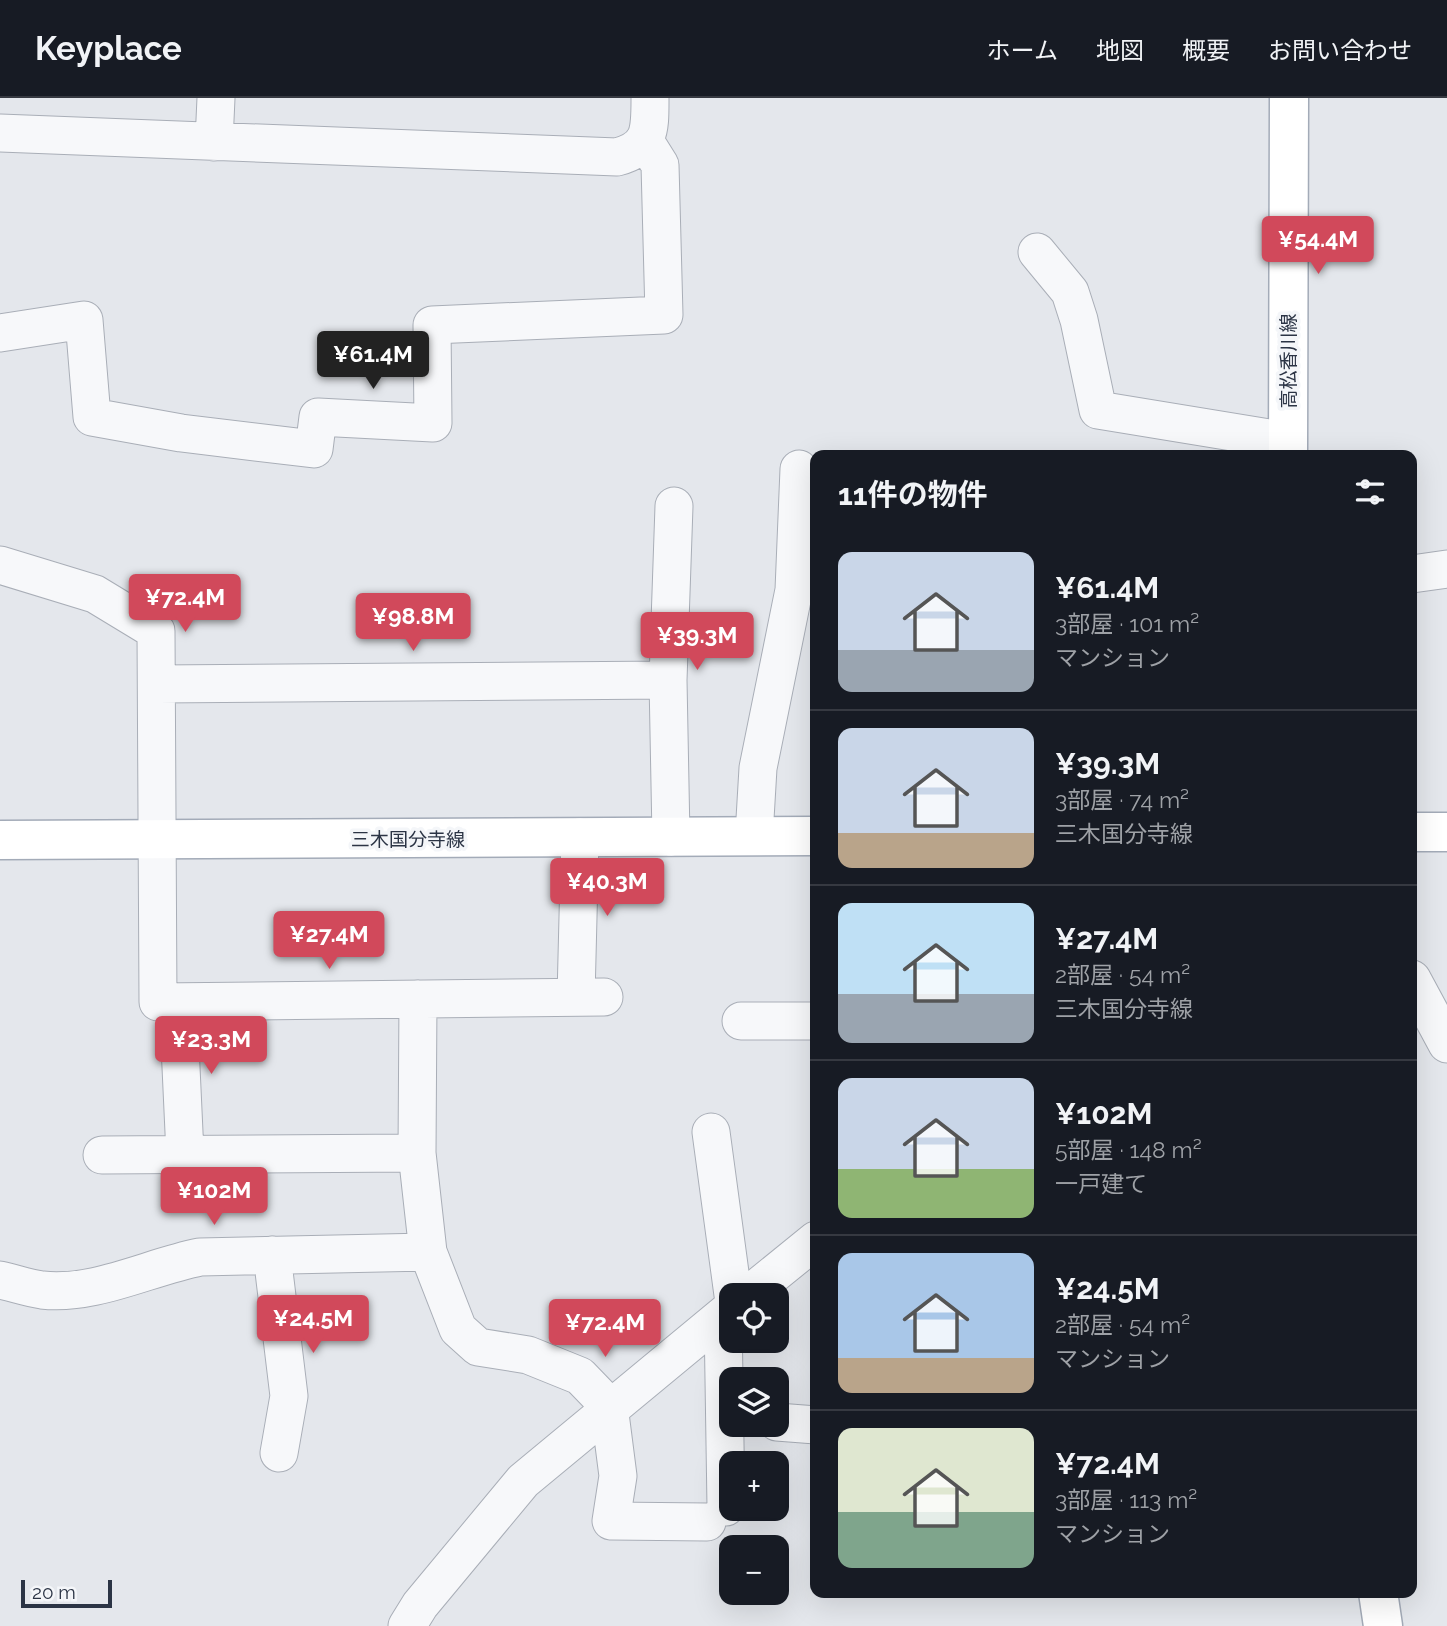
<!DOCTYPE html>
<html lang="ja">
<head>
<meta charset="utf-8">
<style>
  body { margin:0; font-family:Raleway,"Noto Sans JP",sans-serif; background:#20242c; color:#f1f3f6; height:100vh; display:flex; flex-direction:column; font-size:26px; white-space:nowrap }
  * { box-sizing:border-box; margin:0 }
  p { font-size:23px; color:#9ea1a6 }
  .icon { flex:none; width:38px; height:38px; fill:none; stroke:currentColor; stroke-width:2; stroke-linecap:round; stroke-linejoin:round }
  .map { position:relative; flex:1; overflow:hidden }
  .drawer { position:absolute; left:810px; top:352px; width:607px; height:1148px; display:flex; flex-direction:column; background:#171b24; border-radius:14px; box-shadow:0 7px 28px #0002 }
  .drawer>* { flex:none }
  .controls { position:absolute; left:719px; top:1185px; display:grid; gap:14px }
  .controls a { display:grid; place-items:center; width:70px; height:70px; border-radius:14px; background:#171b24; box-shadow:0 7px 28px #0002; font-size:35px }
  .scale { position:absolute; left:21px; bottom:18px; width:91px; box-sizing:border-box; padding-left:7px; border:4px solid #2b3445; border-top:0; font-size:19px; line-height:24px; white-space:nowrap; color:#2b3445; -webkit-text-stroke:5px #f4f6f9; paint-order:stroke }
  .price { position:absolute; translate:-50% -60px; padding:0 16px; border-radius:7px; background:#d1495b; color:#fff; font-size:23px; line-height:46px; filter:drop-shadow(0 2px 4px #0008) }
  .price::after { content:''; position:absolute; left:50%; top:42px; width:21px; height:16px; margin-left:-10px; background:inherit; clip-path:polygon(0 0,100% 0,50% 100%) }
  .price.selected { background:#222; color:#fff }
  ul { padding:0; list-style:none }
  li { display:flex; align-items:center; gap:21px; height:175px; padding:0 28px }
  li+li { border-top:2px solid #363941 }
  li span { display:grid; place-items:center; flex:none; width:196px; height:140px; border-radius:14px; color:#555 }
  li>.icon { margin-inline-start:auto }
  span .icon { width:84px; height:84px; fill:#fffc; stroke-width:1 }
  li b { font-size:30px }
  h2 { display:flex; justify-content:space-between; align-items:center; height:84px; padding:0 28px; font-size:30px }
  header { display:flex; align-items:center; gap:42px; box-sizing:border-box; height:98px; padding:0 35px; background:#171b24; border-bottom:2px solid #363941 }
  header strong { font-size:33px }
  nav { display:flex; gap:38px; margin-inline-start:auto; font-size:24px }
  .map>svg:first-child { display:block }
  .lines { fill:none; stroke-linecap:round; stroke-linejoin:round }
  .minor-casing { stroke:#a9aeb7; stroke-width:39 }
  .major-casing { stroke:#a3abb8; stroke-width:41 }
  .minor { stroke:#f7f8fa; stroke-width:37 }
  .major { stroke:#fff; stroke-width:38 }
  .labels { text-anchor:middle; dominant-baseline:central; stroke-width:7; stroke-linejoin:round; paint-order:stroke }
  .street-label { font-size:19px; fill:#2b3445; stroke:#f4f6f9 }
</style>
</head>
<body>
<header>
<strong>Keyplace</strong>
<nav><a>ホーム</a><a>地図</a><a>概要</a><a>お問い合わせ</a></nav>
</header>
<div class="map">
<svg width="1447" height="1528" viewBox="0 0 1447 1528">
  <rect width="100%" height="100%" fill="#e4e7ec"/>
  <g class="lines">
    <g class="minor-casing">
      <path id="minor" d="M0 35 617 59C651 50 650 32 650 0
        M214 44 216 0
        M1037 154 1070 194 1079 222 1098 312 1288 343
        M0 235 84 222 92 319 181 335 314 351 318 319 433 325 432 227 664 217 660 67 645 43
        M0 467 95 496 156 533 158 904 604 899
        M1412 476 1447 471
        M158 586 668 582
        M754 738 758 670 794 492 799 371
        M671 739 668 582 674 408
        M1412 881 1447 946
        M576 899 580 739
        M418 901 417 1055 428 1154 458 1231 478 1249 528 1257 580 1278 609 1308 618 1378 611 1423 707 1424
        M178 904 185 1056
        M741 923H816
        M711 1034 733 1197
        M102 1057 417 1055
        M272 1157 289 1298 279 1355
        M0 1182C14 1185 28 1190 42 1192 95 1198 149 1169 200 1159L428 1154
        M748 1197 816 1142
        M723 1218 726 1409
        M777 1324 816 1327
        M407 1528 420 1507 523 1383 732 1210"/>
    </g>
    <g class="major-casing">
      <path id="major" d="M1288 357 1289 0
        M1412 734H1447
        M0 742 816 738
        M1378 1494 1383 1528"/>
    </g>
    <use href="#minor" class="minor"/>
    <use href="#major" class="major"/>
  </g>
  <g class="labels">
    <g class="street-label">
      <text transform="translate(1288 263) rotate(-90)">高松香川線</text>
      <text x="408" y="741">三木国分寺線</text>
    </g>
  </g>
</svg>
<div class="controls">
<a><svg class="icon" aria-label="locate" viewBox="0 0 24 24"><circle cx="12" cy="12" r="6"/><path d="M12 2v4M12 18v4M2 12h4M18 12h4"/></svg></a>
<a><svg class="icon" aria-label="layers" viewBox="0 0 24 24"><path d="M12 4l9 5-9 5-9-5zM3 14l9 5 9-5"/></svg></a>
<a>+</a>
<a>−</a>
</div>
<div class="scale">20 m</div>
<b class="price" style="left:1318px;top:178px">¥54.4M</b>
<b class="price selected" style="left:373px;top:293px">¥61.4M</b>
<b class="price" style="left:185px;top:536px">¥72.4M</b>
<b class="price" style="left:413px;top:555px">¥98.8M</b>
<b class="price" style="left:697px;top:574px">¥39.3M</b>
<b class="price" style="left:607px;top:820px">¥40.3M</b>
<b class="price" style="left:329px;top:873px">¥27.4M</b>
<b class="price" style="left:211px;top:978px">¥23.3M</b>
<b class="price" style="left:214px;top:1129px">¥102M</b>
<b class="price" style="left:313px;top:1257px">¥24.5M</b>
<b class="price" style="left:605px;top:1261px">¥72.4M</b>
<section class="drawer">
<h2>11件の物件<svg class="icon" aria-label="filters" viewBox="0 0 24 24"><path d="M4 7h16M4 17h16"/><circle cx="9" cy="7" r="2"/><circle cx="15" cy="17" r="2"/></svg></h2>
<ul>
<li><span style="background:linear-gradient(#c9d6e8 70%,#9aa5b1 0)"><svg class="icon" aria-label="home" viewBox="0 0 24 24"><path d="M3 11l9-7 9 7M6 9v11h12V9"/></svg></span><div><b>¥61.4M</b><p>3部屋 · 101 m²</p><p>マンション</p></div></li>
<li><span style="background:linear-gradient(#c9d6e8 75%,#b9a48a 0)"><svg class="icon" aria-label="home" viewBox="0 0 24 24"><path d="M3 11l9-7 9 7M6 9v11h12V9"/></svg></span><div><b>¥39.3M</b><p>3部屋 · 74 m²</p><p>三木国分寺線</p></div></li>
<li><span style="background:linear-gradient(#bfe0f5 65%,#9aa5b1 0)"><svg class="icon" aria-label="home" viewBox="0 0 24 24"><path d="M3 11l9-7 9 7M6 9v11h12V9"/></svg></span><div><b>¥27.4M</b><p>2部屋 · 54 m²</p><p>三木国分寺線</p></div></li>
<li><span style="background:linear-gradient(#c9d6e8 65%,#8fb573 0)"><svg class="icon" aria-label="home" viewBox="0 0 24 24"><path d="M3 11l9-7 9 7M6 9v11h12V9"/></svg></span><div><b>¥102M</b><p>5部屋 · 148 m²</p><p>一戸建て</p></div></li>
<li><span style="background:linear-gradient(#a9c7e8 75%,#b9a48a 0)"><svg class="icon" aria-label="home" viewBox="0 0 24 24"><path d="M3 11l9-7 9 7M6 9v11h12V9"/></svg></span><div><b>¥24.5M</b><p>2部屋 · 54 m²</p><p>マンション</p></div></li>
<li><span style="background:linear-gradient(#dfe7d0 60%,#7fa58c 0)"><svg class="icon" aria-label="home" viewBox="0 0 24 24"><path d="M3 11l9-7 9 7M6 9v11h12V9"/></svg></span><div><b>¥72.4M</b><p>3部屋 · 113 m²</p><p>マンション</p></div></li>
</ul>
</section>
</div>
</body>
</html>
